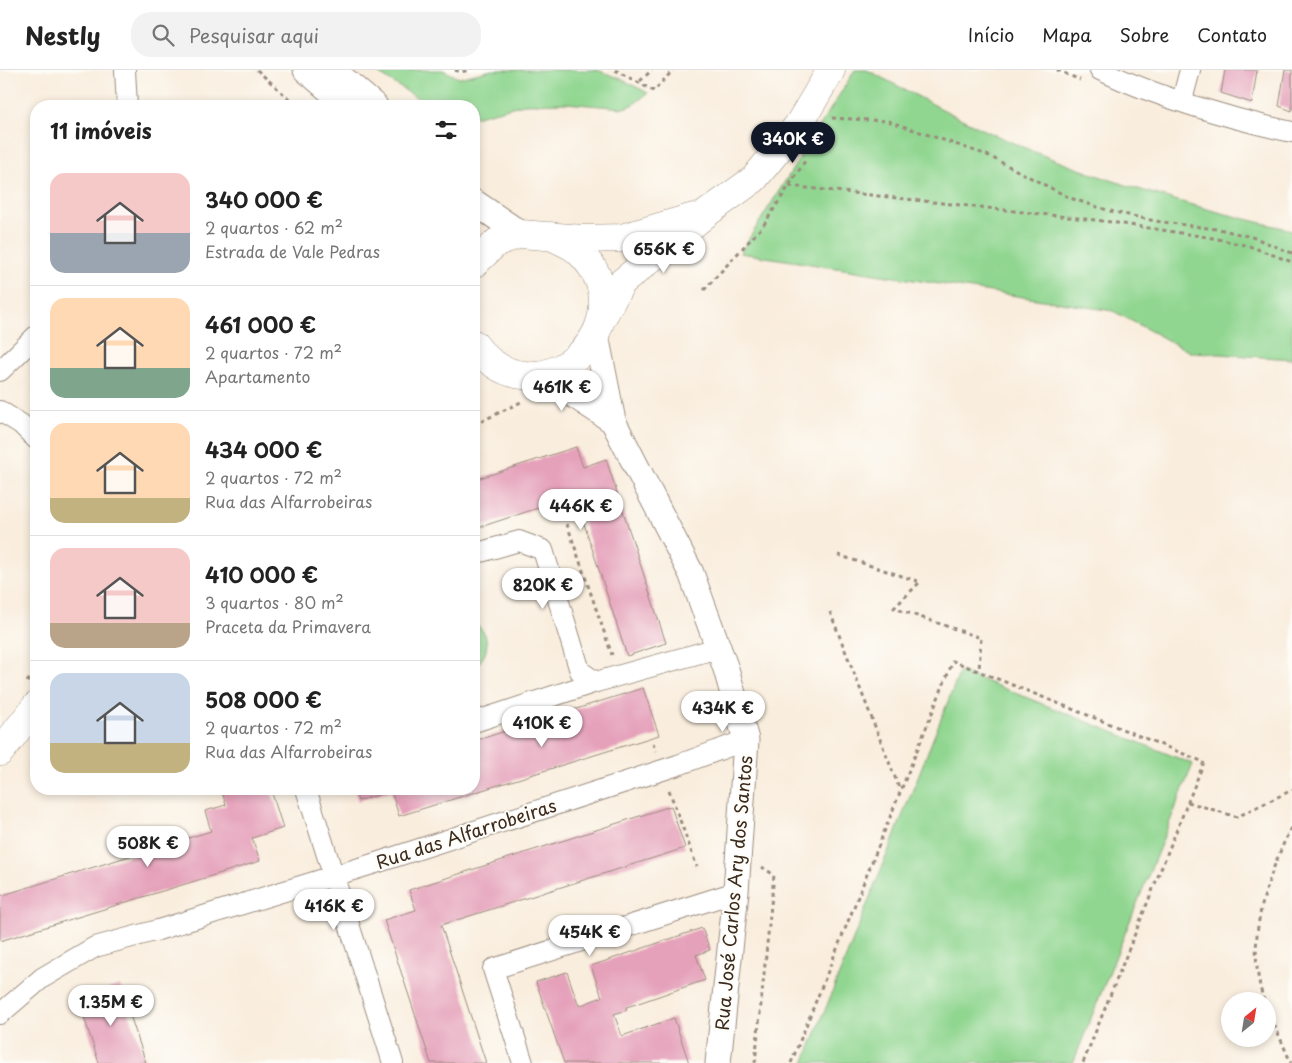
<!DOCTYPE html>
<html lang="pt">
<head>
<meta charset="utf-8">
<style>
  body { margin:0; font-family:"Playpen Sans",sans-serif; background:#f2f2f2; color:#222; height:100vh; display:flex; flex-direction:column; font-size:19px; white-space:nowrap }
  * { box-sizing:border-box; margin:0 }
  p { font-size:16px; color:#767676 }
  .icon { flex:none; width:28px; height:28px; fill:none; stroke:currentColor; stroke-width:2; stroke-linecap:round; stroke-linejoin:round }
  .map { position:relative; flex:1; overflow:hidden }
  .sheet { position:absolute; left:30px; top:30px; width:450px; height:695px; display:flex; flex-direction:column; background:#fff; border-radius:20px; box-shadow:0 2px 8px #0003 }
  .sheet>* { flex:none }
  .needle { width:32px; rotate:30deg }
  .fabs { position:absolute; left:1221px; top:922px; display:grid; gap:10px }
  .fabs a { display:grid; place-items:center; width:55px; height:55px; border-radius:50%; background:#fff; box-shadow:0 2px 8px #0003; font-size:25px }
  .price { position:absolute; translate:-50% -42px; padding:0 11px; border-radius:18px; background:#fff; color:#222; font-size:16px; line-height:32px; filter:drop-shadow(0 1px 2px #0008) }
  .price::after { content:''; position:absolute; left:50%; top:30px; width:15px; height:11px; margin-left:-8px; background:inherit; clip-path:polygon(0 0,100% 0,50% 100%) }
  .price.active { background:#111827; color:#fff }
  ul { padding:0; list-style:none }
  li { display:flex; align-items:center; gap:15px; height:125px; padding:0 20px }
  li+li { border-top:1px solid #e0e0e0 }
  li span { display:grid; place-items:center; flex:none; width:140px; height:100px; border-radius:15px; color:#555 }
  li>.icon { margin-inline-start:auto }
  span .icon { width:60px; height:60px; fill:#fffc; stroke-width:1 }
  li b { font-size:21px }
  h2 { display:flex; justify-content:space-between; align-items:center; height:60px; padding:0 20px; font-size:21px }
  header { display:flex; align-items:center; gap:30px; box-sizing:border-box; height:70px; padding:0 25px; background:#fff; border-bottom:1px solid #e0e0e0 }
  header strong { font-size:24px }
  nav { display:flex; gap:28px; margin-inline-start:auto; font-size:18px }
  .search { width:350px; height:45px; background:#f2f2f2; display:flex; align-items:center; gap:12px; box-sizing:border-box; padding:0 18px; border-radius:20px; color:#767676; font-size:19px }
  .map>svg:first-child { display:block }
  .green { fill:#90d690; stroke:#668057 }
  .building { fill:#e5a0ba }
  .lines { fill:none; stroke-linecap:round; stroke-linejoin:round }
  .minor-casing { stroke:#9a8c7e; stroke-width:22 }
  .tertiary-casing { stroke:#9a8c7e; stroke-width:27 }
  .secondary-casing { stroke:#9a8c7e; stroke-width:29 }
  .path { stroke:#9a8c7e; stroke-width:3; stroke-dasharray:4 4; stroke-linecap:butt }
  .minor { stroke:#fff; stroke-width:20 }
  .tertiary { stroke:#fff; stroke-width:25 }
  .secondary { stroke:#fff; stroke-width:28 }
  .labels { text-anchor:middle; dominant-baseline:central; stroke-width:4; stroke-linejoin:round; paint-order:stroke }
  .street-label { font-size:18px; fill:#3b2a1e; stroke:#fdfcf7 }
</style>
</head>
<body>
<header>
<strong>Nestly</strong>
<div class="search"><svg class="icon" aria-label="search" viewBox="0 0 24 24"><circle cx="10" cy="10" r="6"/><path d="M15 15l6 6"/></svg>Pesquisar aqui</div>
<nav><a>Início</a><a>Mapa</a><a>Sobre</a><a>Contato</a></nav>
</header>
<div class="map">
<svg width="1292" height="993" viewBox="0 0 1292 993">
  <rect width="100%" height="100%" fill="#fdfcf7"/>
  <filter id="ink" filterUnits="userSpaceOnUse"><feTurbulence type="fractalNoise" baseFrequency=".02" numOctaves="2"/><feDisplacementMap in="SourceGraphic" scale="10" xChannelSelector="R" yChannelSelector="G"/><feConvolveMatrix kernelMatrix="1 2 1 2 8 2 1 2 1" color-interpolation-filters="sRGB"/></filter>
  <filter id="wash" filterUnits="userSpaceOnUse"><feTurbulence type="fractalNoise" baseFrequency=".0096" numOctaves="4" result="noise"/><feDisplacementMap in="SourceGraphic" scale="20" xChannelSelector="R" yChannelSelector="G"/><feGaussianBlur stdDeviation="1.12" result="paint"/><feColorMatrix in="noise" values="0 0 0 0 0 0 0 0 0 0 0 0 0 0 0 0 0 1.4 0 .05"/><feComposite in="paint" operator="in"/></filter>
  <g filter="url(#wash)">
    <rect width="100%" height="100%" fill="#f9eddd"/>
    <path class="green" d="M373 0H443L459 8 492 0H597L621 9 648 23 633 35 623 38 566 33 524 34 474 47V36H430Z
      M855 0H867C904 19 941 39 978 57 1077 104 1186 136 1292 160V289L1190 282 1113 241 740 183Z
      M474 553C492 564 490 586 474 597Z
      M960 601 1193 694 1073 993H804Z"/>
    <g id="blocks">
      <path class="building" d="M1225 0H1257L1252 33 1221 23Z
        M1285 0H1292V41L1279 36Z
        M576 377 583 397 606 389 666 573 627 586 575 426 474 459V410Z
        M643 618 659 665 399 746 391 721 358 731 354 719H474V671Z
        M221 719H264L265 722 271 720 283 758 252 768 260 791 0 871V826L211 761 205 741 226 735Z
        M671 736 685 778 441 855 486 993H431L384 850 416 840 409 820Z
        M702 858 710 880 696 885 705 910 633 935 626 937 627 940 614 944 622 966 674 948 689 993H564L536 912 567 902 579 936 602 927 591 896Z
        M120 915 146 993H99L78 929Z"/>
    </g>
  </g>
  <g filter="url(#ink)">
    <use href="#blocks" fill-opacity="0" stroke="#9a8c7e" stroke-width="1"/>
    <g class="lines">
      <g class="minor-casing">
        <path id="minor" d="M125 0 127 36
          M1100 0C1157 27 1231 49 1292 62
          M1182 30 1190 0
          M0 301 36 266
          M0 341 21 354 36 369
          M474 484 519 471 543 480 580 601 596 612
          M474 652 596 612 718 578
          M306 719 393 993
          M0 944 42 908 95 877 158 860 379 792 678 695 746 670
          M523 993 493 899 736 822"/>
      </g>
      <g class="tertiary-casing">
        <path id="tertiary" d="M306 0 348 36
          M333 0 375 36
          M474 132 521 164
          M596 265 613 351 691 503 726 599 746 670 736 822 718 993
          M524 305 560 316 613 351"/>
      </g>
      <g class="secondary-casing">
        <path id="secondary" d="M474 194 497 172 521 164 582 169 622 168 694 147
          M601 250 621 213 707 143 754 109 799 54 831 0
          M474 274C535 358 653 254 580 183 573 175 560 171 551 166
          M0 682 36 636"/>
      </g>
      <path class="path" d="M257 0 297 36
        M455 0 460 2 470 0
        M615 0 654 21 673 0
        M1057 0 1080 10
        M640 11 652 0
        M832 48 888 51 987 85 1070 128 1110 141 1155 151 1223 160 1255 168 1292 183
        M789 116 1104 151 1213 168 1249 176 1292 192
        M704 220 763 156 805 91
        M474 355 523 331
        M559 431 612 585
        M838 485 920 512 894 538 981 568 979 601
        M830 542 900 720
        M27 612 36 601
        M653 673 656 681
        M669 720 697 797
        M1188 732 1237 747 1292 720
        M1264 931C1244 869 1266 811 1292 755
        M1268 940 1291 993
        M755 993 774 805 762 797
        M791 993 953 591 1204 692 1083 993"/>
      <use href="#minor" class="minor"/>
      <use href="#tertiary" class="tertiary"/>
      <use href="#secondary" class="secondary"/>
    </g>
  </g>
  <g class="labels">
    <g class="street-label">
      <text transform="translate(466 763) rotate(-18)">Rua das Alfarrobeiras</text>
      <text transform="translate(733 823) rotate(-85)">Rua José Carlos Ary dos Santos</text>
    </g>
  </g>
</svg>
<div class="fabs">
<a><svg class="needle" viewBox="-14 -14 28 28"><path d="M0-13l5 13h-10z" fill="#e53935"/><path d="M0 13l5-13h-10z" fill="#767676"/></svg></a>
</div>
<b class="price active" style="left:793px;top:94px">340K €</b>
<b class="price" style="left:664px;top:204px">656K €</b>
<b class="price" style="left:562px;top:342px">461K €</b>
<b class="price" style="left:581px;top:461px">446K €</b>
<b class="price" style="left:543px;top:540px">820K €</b>
<b class="price" style="left:723px;top:663px">434K €</b>
<b class="price" style="left:542px;top:678px">410K €</b>
<b class="price" style="left:148px;top:798px">508K €</b>
<b class="price" style="left:334px;top:861px">416K €</b>
<b class="price" style="left:590px;top:887px">454K €</b>
<b class="price" style="left:111px;top:957px">1.35M €</b>
<section class="sheet">
<h2>11 imóveis<svg class="icon" aria-label="filters" viewBox="0 0 24 24"><path d="M4 7h16M4 17h16"/><circle cx="9" cy="7" r="2"/><circle cx="15" cy="17" r="2"/></svg></h2>
<ul>
<li><span style="background:linear-gradient(#f6c9c9 60%,#9aa5b1 0)"><svg class="icon" aria-label="home" viewBox="0 0 24 24"><path d="M3 11l9-7 9 7M6 9v11h12V9"/></svg></span><div><b>340 000 €</b><p>2 quartos · 62 m²</p><p>Estrada de Vale Pedras</p></div></li>
<li><span style="background:linear-gradient(#ffd9b3 70%,#7fa58c 0)"><svg class="icon" aria-label="home" viewBox="0 0 24 24"><path d="M3 11l9-7 9 7M6 9v11h12V9"/></svg></span><div><b>461 000 €</b><p>2 quartos · 72 m²</p><p>Apartamento</p></div></li>
<li><span style="background:linear-gradient(#ffd9b3 75%,#c2b280 0)"><svg class="icon" aria-label="home" viewBox="0 0 24 24"><path d="M3 11l9-7 9 7M6 9v11h12V9"/></svg></span><div><b>434 000 €</b><p>2 quartos · 72 m²</p><p>Rua das Alfarrobeiras</p></div></li>
<li><span style="background:linear-gradient(#f6c9c9 75%,#b9a48a 0)"><svg class="icon" aria-label="home" viewBox="0 0 24 24"><path d="M3 11l9-7 9 7M6 9v11h12V9"/></svg></span><div><b>410 000 €</b><p>3 quartos · 80 m²</p><p>Praceta da Primavera</p></div></li>
<li><span style="background:linear-gradient(#c9d6e8 70%,#c2b280 0)"><svg class="icon" aria-label="home" viewBox="0 0 24 24"><path d="M3 11l9-7 9 7M6 9v11h12V9"/></svg></span><div><b>508 000 €</b><p>2 quartos · 72 m²</p><p>Rua das Alfarrobeiras</p></div></li>
</ul>
</section>
</div>
</body>
</html>
